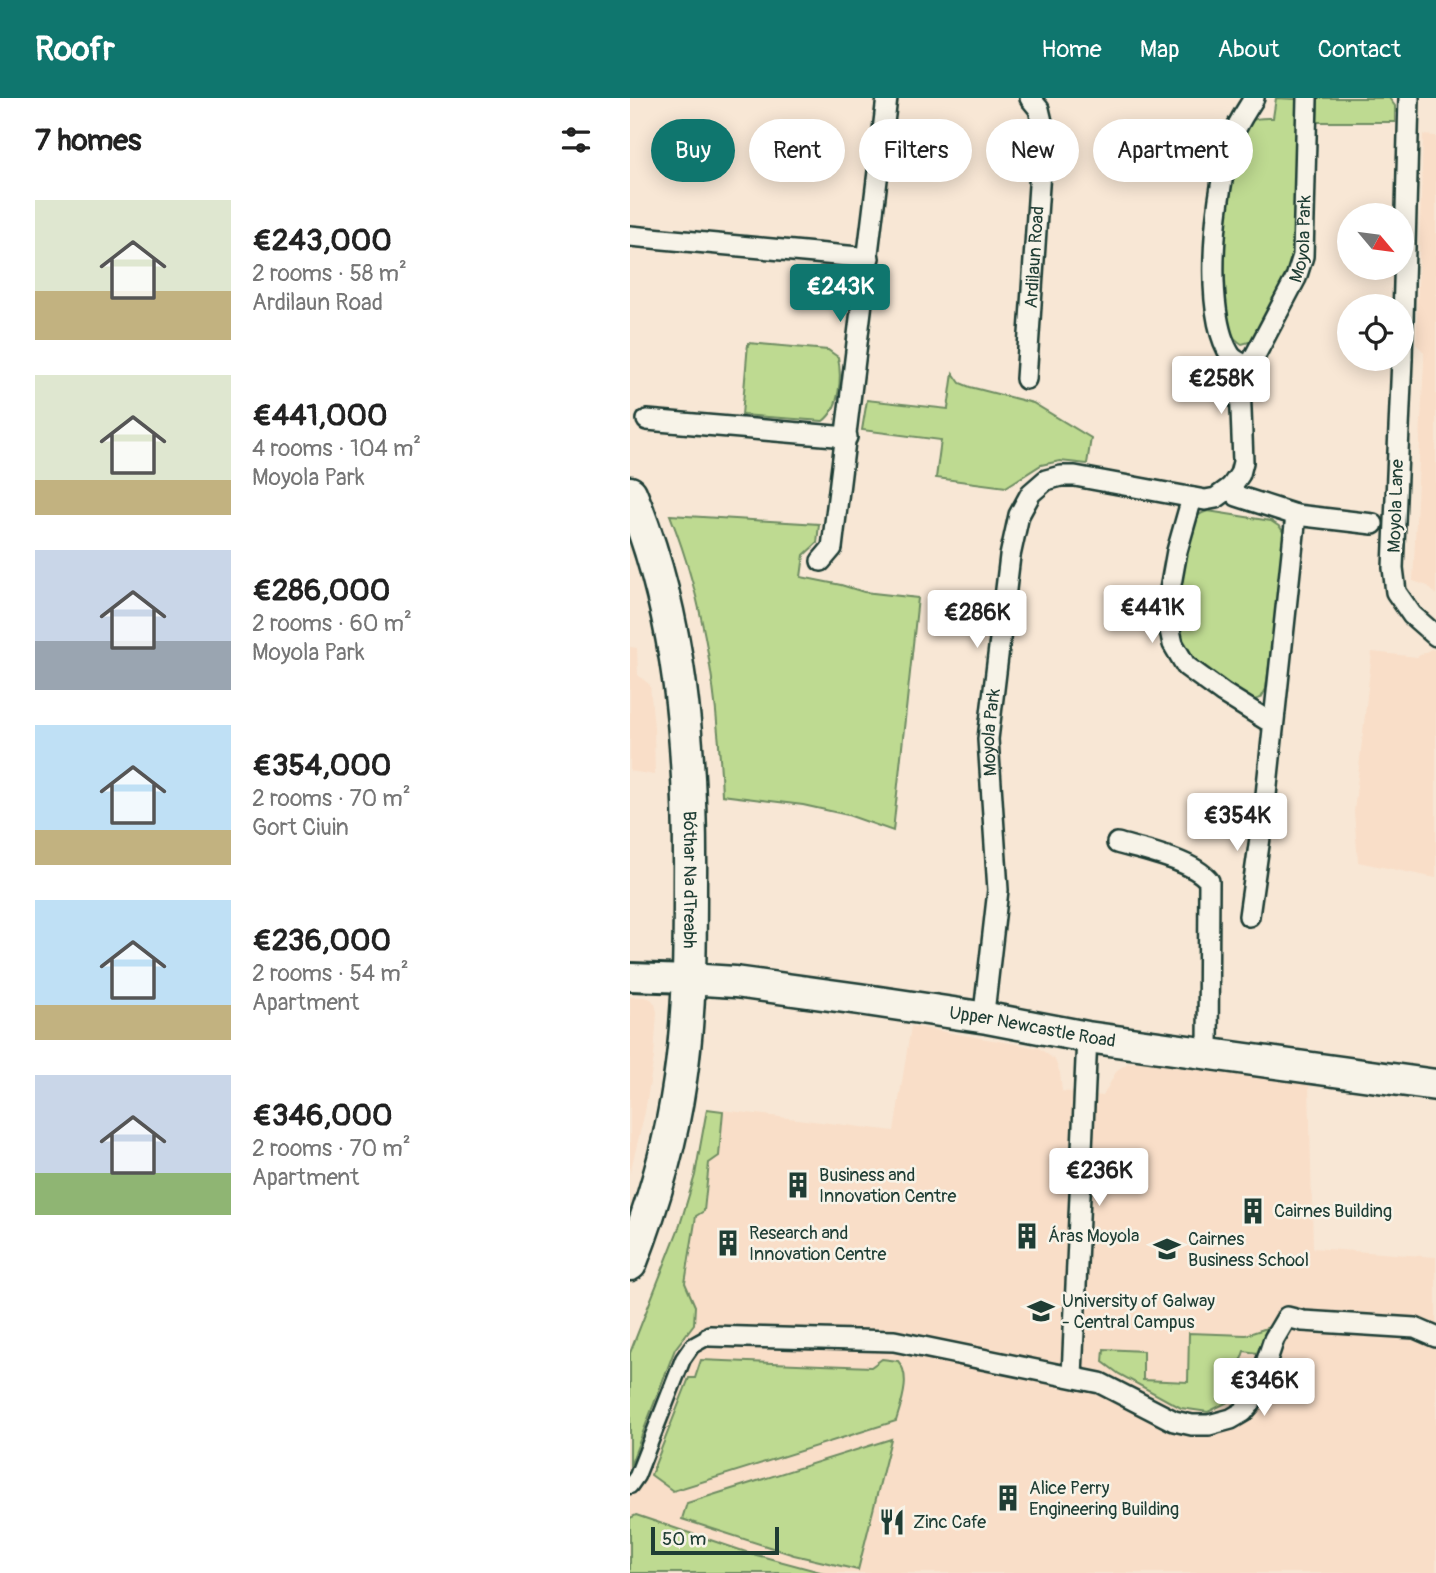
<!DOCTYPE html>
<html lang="en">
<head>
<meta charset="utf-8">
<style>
  body { margin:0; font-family:Pangolin,sans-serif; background:#f6f6f6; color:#222; height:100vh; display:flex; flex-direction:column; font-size:26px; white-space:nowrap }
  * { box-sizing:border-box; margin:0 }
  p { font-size:23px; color:#767676 }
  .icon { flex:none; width:38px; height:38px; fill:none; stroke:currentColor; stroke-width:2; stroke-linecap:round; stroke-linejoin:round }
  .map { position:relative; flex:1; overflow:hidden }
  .panel { display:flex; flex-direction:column; background:#fff; width:630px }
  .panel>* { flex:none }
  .banner { position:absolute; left:21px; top:21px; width:665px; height:63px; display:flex; gap:14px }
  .needle { width:46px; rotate:119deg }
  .fabs { position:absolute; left:707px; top:105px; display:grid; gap:14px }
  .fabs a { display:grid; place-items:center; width:77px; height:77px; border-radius:50%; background:#fff; box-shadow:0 4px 18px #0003; font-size:35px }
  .scale { position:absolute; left:21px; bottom:18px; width:128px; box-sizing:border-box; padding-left:7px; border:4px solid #1f3d34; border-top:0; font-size:19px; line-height:24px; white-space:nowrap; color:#1f3d34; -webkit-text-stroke:5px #f7f3e8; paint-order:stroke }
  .price { position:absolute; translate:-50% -60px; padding:0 16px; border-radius:7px; background:#fff; color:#222; font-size:23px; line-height:46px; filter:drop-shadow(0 2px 4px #0008) }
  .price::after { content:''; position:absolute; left:50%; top:42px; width:21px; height:16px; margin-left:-10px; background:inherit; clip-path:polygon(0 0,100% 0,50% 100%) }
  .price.on { background:#0f766e; color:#fff }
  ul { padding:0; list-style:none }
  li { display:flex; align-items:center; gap:21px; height:175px; padding:0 35px }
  li span { display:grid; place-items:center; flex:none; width:196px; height:140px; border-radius:0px; color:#555 }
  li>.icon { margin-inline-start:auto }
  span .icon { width:84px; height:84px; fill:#fffc; stroke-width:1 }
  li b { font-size:30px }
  h2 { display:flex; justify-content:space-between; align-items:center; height:84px; padding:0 35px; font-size:30px }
  .chip { padding:0 24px; border-radius:32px; background:#fff; box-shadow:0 4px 18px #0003; font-size:24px; line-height:63px }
  .chip.on { background:#0f766e; color:#fff }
  header { display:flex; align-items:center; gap:42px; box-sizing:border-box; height:98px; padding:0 35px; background:#0f766e; color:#fff }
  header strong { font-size:33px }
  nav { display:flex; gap:38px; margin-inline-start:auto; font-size:24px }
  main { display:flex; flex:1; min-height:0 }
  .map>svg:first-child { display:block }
  .built { fill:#f9dec8 }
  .green { fill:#beda91; stroke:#6e8c62; stroke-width:2 }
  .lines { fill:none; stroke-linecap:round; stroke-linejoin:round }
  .pedestrian-casing { stroke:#1f3d34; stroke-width:19 }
  .minor-casing { stroke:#1f3d34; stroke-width:24 }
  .secondary-casing { stroke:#1f3d34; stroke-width:32 }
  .primary-casing { stroke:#1f3d34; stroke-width:35 }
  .trunk-casing { stroke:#1f3d34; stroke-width:37 }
  .pedestrian { stroke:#f7f3e8; stroke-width:14 }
  .minor { stroke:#f7f3e8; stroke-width:19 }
  .secondary { stroke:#f7f3e8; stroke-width:26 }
  .primary { stroke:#f7f3e8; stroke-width:30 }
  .trunk { stroke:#f7f3e8; stroke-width:32 }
  .labels { text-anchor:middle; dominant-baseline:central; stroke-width:5; stroke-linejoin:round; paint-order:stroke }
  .street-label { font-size:18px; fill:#1f3d34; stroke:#f7f3e8 }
  .poi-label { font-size:18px; fill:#1f3d34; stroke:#f7f3e8; text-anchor:start }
</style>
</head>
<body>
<header>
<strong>Roofr</strong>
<nav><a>Home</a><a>Map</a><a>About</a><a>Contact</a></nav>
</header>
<main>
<section class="panel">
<h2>7 homes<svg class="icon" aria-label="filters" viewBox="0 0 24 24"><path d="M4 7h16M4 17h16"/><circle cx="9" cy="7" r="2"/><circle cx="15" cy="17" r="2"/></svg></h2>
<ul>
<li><span style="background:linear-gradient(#dfe7d0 65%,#c2b280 0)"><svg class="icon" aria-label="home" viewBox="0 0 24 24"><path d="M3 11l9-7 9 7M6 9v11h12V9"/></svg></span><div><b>€243,000</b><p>2 rooms · 58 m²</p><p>Ardilaun Road</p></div></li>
<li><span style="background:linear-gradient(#dfe7d0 75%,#c2b280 0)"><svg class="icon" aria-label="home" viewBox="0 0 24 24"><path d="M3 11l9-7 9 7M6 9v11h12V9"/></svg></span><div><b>€441,000</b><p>4 rooms · 104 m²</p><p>Moyola Park</p></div></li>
<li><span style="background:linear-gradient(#c9d6e8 65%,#9aa5b1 0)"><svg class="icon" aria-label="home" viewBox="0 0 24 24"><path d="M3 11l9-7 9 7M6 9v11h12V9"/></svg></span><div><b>€286,000</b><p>2 rooms · 60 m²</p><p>Moyola Park</p></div></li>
<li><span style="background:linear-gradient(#bfe0f5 75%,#c2b280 0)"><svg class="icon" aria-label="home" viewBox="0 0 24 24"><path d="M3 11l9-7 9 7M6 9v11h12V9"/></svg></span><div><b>€354,000</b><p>2 rooms · 70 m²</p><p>Gort Ciuin</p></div></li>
<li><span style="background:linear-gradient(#bfe0f5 75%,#c2b280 0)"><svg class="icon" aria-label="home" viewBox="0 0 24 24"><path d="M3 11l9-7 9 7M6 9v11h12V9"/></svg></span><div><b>€236,000</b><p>2 rooms · 54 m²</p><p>Apartment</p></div></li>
<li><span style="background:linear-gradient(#c9d6e8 70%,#8fb573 0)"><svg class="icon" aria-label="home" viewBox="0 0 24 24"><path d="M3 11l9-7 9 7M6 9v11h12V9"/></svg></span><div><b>€346,000</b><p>2 rooms · 70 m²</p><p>Apartment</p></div></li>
</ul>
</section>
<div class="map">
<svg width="806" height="1475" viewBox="0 0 806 1475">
  <rect width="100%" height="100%" fill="#f8e7d5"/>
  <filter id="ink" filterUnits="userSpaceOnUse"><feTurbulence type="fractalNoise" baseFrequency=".0143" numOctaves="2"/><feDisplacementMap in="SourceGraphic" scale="14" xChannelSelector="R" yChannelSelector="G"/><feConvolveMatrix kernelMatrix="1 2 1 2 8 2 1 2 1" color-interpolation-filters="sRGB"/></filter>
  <g filter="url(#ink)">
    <path class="built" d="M793 37 806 38V497L798 488 783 483 794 263V254L786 246Z
      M0 549 7 550 8 577 20 587 24 630 25 677 0 673Z
      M801 551 806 552V780L728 764 724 714 742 554 787 559Z
      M0 899H15L21 901 25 906 27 914 24 959 15 1014 0 1075Z
      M281 928 409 950 425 962 430 975 432 993 473 998 487 972 498 965 514 963 679 986 683 1150 806 1159V1475H0V1252L48 1129 64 1078 76 1010 264 1033Z"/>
    <path class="green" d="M646 0 666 1V152L663 166 625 239 619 244 612 246C607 243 603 240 601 234 586 200 594 54 618 26 624 19 634 20 643 20Z
      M688 0H759L765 8V24H687Z
      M118 245 198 252 208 259C212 279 210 311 193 323L112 317Z
      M323 275 330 285 340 289 403 305 461 340 457 366 430 363 411 367 376 389 306 380 311 342 232 332 237 302 318 311Z
      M578 413 641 423 650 429 656 439 636 591 631 600 621 603C599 589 572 576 556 554 548 544 545 526 545 513 546 496 558 429 568 418 571 415 574 414 578 413Z
      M40 417 189 426 187 445 174 457 171 479 211 487 234 494 288 500 263 733 218 717 173 707 92 697C88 601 76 508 40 417Z
      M77 1011 93 1013 89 1058 79 1065 74 1113 66 1118 55 1185 65 1208 64 1226 45 1251 0 1368V1255L50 1127 65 1077Z
      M637 1230 627 1255 614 1253 610 1265 622 1269 608 1299 578 1314 551 1310 489 1276 473 1264 474 1251 513 1253V1282L558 1284 559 1235 616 1237Z
      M252 1261 268 1263C282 1278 271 1306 266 1323L43 1393 21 1377 59 1280H65L71 1262 241 1269Z
      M261 1341 228 1472 164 1457 52 1421 57 1405Z
      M6 1417 119 1455 194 1475H0V1420Z"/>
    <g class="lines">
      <g class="pedestrian-casing">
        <path id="pedestrian" d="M0 1388 7 1378 53 1261 62 1248 80 1238"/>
      </g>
      <g class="minor-casing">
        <g id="minor">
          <path d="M0 138 239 160"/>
          <path d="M772 260 779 0"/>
          <path d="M772 261 763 470 766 494 782 517 806 538"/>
          <path d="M619 269C613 266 605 263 601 258 571 214 586 86 603 38 608 24 617 12 624 0"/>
          <path id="s1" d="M396 281 413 28 409 11 400 0"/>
          <path d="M17 322 217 339"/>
          <path id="s2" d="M601 389 610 376 613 364 610 286 666 180 673 158 677 0"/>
          <path d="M562 400 547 453 536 514 543 546 556 568 593 595 643 626"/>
          <path d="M191 463 202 450 205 425 257 0"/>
          <path d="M487 745C512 752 563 762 579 783L578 956"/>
          <path d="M619 818 636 697 666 417"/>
          <path id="s3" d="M357 920 355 906 368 792 358 641 380 458 389 417 401 395 416 382 431 378H445L575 402 586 400 601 389 607 398 666 417 743 426"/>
          <path d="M80 1238 264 1243 470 1285 544 1323 562 1327H579L601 1321 613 1314 620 1306 626 1295 644 1241 657 1219 673 1223 785 1230 806 1239"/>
          <path d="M442 1278 457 939"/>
        </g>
      </g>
      <g class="secondary-casing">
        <path id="secondary" d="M0 879 58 881"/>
      </g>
      <g class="primary-casing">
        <g id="primary">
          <path id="s4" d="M58 881 105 884 229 901 357 920 457 939 806 987"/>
        </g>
      </g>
      <g class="trunk-casing">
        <g id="trunk">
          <path id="s5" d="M0 395C51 517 61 650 60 781 60 848 60 916 50 982 41 1045 23 1107 0 1166"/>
        </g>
      </g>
      <use href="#pedestrian" class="pedestrian"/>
      <use href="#minor" class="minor"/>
      <use href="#secondary" class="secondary"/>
      <use href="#primary" class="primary"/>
      <use href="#trunk" class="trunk"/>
    </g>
  </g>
  <defs>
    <g id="building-bare" transform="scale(2.1)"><path d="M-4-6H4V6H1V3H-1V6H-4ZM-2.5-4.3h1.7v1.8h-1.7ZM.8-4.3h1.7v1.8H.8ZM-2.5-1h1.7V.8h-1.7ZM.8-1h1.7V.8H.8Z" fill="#1f3d34" stroke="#f7f3e8" stroke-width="2.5" paint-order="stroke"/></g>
    <g id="university-bare" transform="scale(2.1)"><path d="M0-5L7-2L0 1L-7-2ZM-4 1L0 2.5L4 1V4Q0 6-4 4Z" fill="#1f3d34" stroke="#f7f3e8" stroke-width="2.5" paint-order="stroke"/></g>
    <g id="restaurant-bare" transform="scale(2.1)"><path d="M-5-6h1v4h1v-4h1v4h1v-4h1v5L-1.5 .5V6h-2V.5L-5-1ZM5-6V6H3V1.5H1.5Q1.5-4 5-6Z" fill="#1f3d34" stroke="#f7f3e8" stroke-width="2.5" paint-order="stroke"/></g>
  </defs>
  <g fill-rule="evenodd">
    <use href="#building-bare" x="168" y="1087"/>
    <use href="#building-bare" x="623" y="1113"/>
    <use href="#building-bare" x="397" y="1138"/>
    <use href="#building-bare" x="98" y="1145"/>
    <use href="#university-bare" x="537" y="1151"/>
    <use href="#university-bare" x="411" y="1213"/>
    <use href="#building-bare" x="378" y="1400"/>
    <use href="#restaurant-bare" x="262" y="1424"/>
  </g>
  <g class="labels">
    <g class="street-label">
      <text stroke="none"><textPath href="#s2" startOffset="266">Moyola Park</textPath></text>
      <text stroke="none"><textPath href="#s1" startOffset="122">Ardilaun Road</textPath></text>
      <text transform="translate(766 408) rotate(-88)">Moyola Lane</text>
      <text stroke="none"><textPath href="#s3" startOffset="287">Moyola Park</textPath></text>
      <text stroke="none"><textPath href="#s5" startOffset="394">Bóthar Na dTreabh</textPath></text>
      <text stroke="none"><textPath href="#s4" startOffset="348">Upper Newcastle Road</textPath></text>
    </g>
    <g class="poi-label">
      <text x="189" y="1077">Business and<tspan x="189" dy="21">Innovation Centre</tspan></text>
      <text x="644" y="1113">Cairnes Building</text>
      <text x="119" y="1135">Research and<tspan x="119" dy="21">Innovation Centre</tspan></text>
      <text x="418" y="1138">Áras Moyola</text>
      <text x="558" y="1141">Cairnes<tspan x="558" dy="21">Business School</tspan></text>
      <text x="432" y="1203">University of Galway<tspan x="432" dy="21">- Central Campus</tspan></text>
      <text x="399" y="1390">Alice Perry<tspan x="399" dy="21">Engineering Building</tspan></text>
      <text x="283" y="1424">Zinc Cafe</text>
    </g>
  </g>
</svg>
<div class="fabs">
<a><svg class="needle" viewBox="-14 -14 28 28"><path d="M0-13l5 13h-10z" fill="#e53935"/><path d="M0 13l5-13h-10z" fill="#767676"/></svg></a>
<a><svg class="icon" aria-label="locate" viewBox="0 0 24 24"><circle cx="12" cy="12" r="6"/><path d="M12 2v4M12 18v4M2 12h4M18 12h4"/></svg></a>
</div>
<div class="scale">50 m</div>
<b class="price on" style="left:210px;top:226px">€243K</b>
<b class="price" style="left:591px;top:318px">€258K</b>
<b class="price" style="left:522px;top:547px">€441K</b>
<b class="price" style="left:347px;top:552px">€286K</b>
<b class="price" style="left:607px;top:755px">€354K</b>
<b class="price" style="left:469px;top:1110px">€236K</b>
<b class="price" style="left:634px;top:1320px">€346K</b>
<div class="banner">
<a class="chip on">Buy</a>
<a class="chip">Rent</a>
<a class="chip">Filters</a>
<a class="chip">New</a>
<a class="chip">Apartment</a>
</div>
</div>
</main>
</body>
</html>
